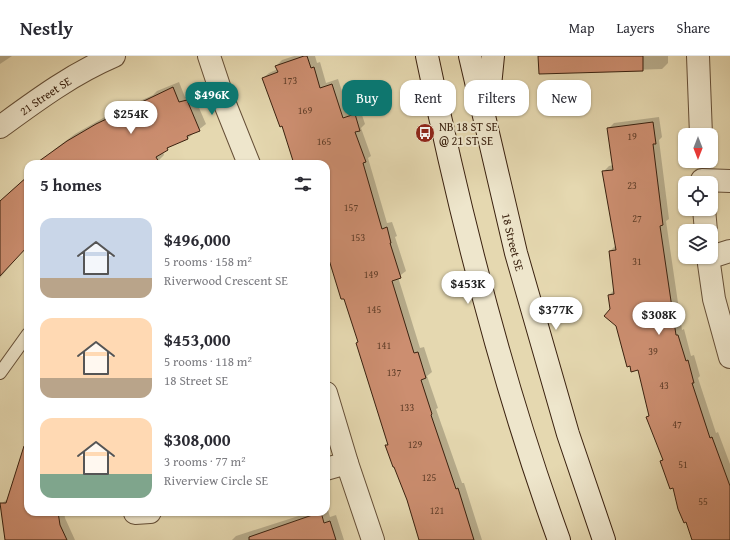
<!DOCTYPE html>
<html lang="en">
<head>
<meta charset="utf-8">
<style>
  body { margin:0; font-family:"Gentium Book Plus",serif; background:#f7f7f7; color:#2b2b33; height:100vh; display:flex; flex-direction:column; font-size:15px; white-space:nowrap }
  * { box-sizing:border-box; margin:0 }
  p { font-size:13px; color:#7c7c81 }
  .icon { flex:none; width:22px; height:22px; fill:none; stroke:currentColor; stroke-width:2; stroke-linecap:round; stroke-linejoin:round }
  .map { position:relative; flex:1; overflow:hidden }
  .details { position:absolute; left:24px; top:104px; width:306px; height:356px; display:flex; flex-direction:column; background:#fff; border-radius:12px; box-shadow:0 1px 3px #0004 }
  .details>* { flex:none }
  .banner { position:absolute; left:342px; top:24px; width:328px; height:36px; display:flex; gap:8px }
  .needle { width:26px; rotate:180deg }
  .controls { position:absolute; left:678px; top:72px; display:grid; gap:8px }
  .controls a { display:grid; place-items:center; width:40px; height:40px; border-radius:8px; background:#fff; box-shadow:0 1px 3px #0004; font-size:20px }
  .price { position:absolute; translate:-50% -34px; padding:0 9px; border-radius:14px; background:#fff; color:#222; font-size:13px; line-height:26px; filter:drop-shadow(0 1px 2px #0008) }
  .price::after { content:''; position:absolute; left:50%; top:24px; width:12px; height:9px; margin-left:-6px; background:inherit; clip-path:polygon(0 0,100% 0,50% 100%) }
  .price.on { background:#0f766e; color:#fff }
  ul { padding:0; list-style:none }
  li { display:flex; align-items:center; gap:12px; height:100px; padding:0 16px }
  li span { display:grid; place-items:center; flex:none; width:112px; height:80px; border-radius:12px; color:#555 }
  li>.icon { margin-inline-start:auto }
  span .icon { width:48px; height:48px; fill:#fffc; stroke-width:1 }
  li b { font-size:17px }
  h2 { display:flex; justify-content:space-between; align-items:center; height:48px; padding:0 16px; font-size:17px }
  .pill { padding:0 14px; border-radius:12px; background:#fff; box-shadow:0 1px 3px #0004; font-size:14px; line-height:36px }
  .pill.on { background:#0f766e; color:#fff }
  header { display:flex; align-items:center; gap:24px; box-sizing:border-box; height:56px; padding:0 20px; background:#fff; border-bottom:1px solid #e1e1e2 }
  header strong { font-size:19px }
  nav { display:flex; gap:22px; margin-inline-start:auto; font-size:14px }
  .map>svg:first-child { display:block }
  .shadow { fill:#0003 }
  .building { fill:#cc8e70; stroke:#3a210f }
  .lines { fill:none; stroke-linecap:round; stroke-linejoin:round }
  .lane-casing { stroke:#654f37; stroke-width:14 }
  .street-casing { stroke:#654f37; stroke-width:24 }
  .secondary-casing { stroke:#3a210f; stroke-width:24 }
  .lane { stroke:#eee6cc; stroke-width:12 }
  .street { stroke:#eee6cc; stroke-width:22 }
  .secondary { stroke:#eee6cc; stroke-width:22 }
  .labels { text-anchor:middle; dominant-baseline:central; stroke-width:4; stroke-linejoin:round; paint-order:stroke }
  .number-label { font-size:10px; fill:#5e3c27 }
  .street-label { font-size:12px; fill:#3a210f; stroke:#eee6cc }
  .poi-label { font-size:12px; fill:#3a210f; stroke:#eee6cc; text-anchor:start }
</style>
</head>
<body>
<header>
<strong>Nestly</strong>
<nav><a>Map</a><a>Layers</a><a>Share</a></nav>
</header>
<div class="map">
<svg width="730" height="484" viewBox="0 0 730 484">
  <rect width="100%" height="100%" fill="#e5d8b0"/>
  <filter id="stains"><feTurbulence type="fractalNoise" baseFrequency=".005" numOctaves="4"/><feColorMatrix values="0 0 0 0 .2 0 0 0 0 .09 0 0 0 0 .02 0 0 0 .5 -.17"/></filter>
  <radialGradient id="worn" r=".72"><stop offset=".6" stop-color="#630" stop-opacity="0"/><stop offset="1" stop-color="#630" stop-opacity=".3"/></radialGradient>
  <path class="shadow" d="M0 0H12L0 8Z
    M294 0H315L317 7 320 6 326 27 338 23 349 57 360 53 365 68 361 72 371 100 368 102 387 167 392 166 397 180 395 181 406 215 398 221 420 292 424 291 432 316 427 320 438 352 436 353 462 427H464L482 484H419L407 444 387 390 388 388 359 285 326 190V108H296L283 69 263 22 269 17 278 13 276 10 282 4Z
    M539 0H668V7L662 13 540 17Z
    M179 26 185 41 193 38 206 68 188 82 173 88 163 96 164 99 158 105 151 108H42L55 93 75 78 103 62 153 39 157 35Z
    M659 61 662 81 659 84 669 163 666 165 682 274 684 273 691 300 694 299 700 320 698 322 716 377 718 376 730 408V484H693L674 430 661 405 664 402 647 361 650 359 639 312 611 253 609 239 615 233 610 195 616 189 603 116 609 110 613 109 608 73 614 67Z
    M28 120V188L0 222V145Z
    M28 386V456H64L65 462 75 484H6L1 448 9 442 18 412 17 411Z
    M327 451 330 461 336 459 344 484H232L236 480 311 456H326Z"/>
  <path class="building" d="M304 0H307L311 12 314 11 320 32 332 28 343 62 355 58 360 75 355 76 366 106 363 107 382 173 387 171 391 187H390L401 222 392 225 414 297 418 296 426 322 421 324 432 358 431 359 456 433 458 432 474 484H419L407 444 394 411H393L385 389H388L356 287 358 286 344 243H341L326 194V108H294L282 70 280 71 262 22 278 16 275 10Z
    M538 0H643V15L539 18Z
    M173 31 179 46 187 44 200 75 187 80 188 83 167 92 168 94 156 101 160 108H35L67 85 96 68Z
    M653 66 656 88H653L663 169 660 170 676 279H678L686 305 688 304 694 327H692L710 382 712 381 730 430V484H692L686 466 684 467 678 453 673 432 670 433 660 405 663 404 646 361 649 360 638 314 631 316 630 310 627 311 616 270 604 260 610 253 608 239 614 238 609 195 616 194 602 115 613 114 607 72Z
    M28 120V190L0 220V145Z
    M24 390 28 391V456H58L60 469 67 484H5L0 447H6Z
    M321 456 324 467 330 465 336 484H249V481Z"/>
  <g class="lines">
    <g class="lane-casing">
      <path id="lane" d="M0 317 28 278"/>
    </g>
    <g class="street-casing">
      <g id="street">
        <path d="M209 0 225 48 249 108"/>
        <path d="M698 0 701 79"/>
        <path id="s1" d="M0 71C37 44 72 18 114 0"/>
        <path d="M702 124 730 125"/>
        <path d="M704 153 706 175"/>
        <path d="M708 201 714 243 730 301"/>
        <path d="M711 201 730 195"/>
        <path d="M326 337 347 407 373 484"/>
        <path d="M326 413 347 407"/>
        <path d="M135 457 150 456"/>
      </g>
    </g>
    <g class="secondary-casing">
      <g id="secondary">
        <path d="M427 0C461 164 502 327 559 484"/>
        <path id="s2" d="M470 0 516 197 568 378 604 484"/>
        <path d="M488 50 493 0"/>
      </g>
    </g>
    <use href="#lane" class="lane"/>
    <use href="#street" class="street"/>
    <use href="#secondary" class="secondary"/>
  </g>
  <defs>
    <g id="bus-disc" transform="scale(1)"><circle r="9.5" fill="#8f2418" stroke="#eee6cc"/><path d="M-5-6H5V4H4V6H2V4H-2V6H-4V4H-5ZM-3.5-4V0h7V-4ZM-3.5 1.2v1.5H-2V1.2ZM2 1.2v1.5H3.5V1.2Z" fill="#fff"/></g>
  </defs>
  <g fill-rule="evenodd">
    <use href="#bus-disc" x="425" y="77"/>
  </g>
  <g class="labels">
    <g class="number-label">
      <text x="290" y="24">173</text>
      <text x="305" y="54">169</text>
      <text x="632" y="80">19</text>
      <text x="324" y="85">165</text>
      <text x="632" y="129">23</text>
      <text x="351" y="151">157</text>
      <text x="637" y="162">27</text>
      <text x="358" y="181">153</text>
      <text x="637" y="205">31</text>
      <text x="371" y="218">149</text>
      <text x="374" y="253">145</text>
      <text x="384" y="289">141</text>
      <text x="653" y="295">39</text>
      <text x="394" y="316">137</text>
      <text x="664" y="329">43</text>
      <text x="407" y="351">133</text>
      <text x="677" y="368">47</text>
      <text x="415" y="388">129</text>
      <text x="683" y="408">51</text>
      <text x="429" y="421">125</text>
      <text x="703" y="445">55</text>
      <text x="437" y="454">121</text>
    </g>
    <g class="street-label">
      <text stroke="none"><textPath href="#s1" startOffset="55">21 Street SE</textPath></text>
      <text stroke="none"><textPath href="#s2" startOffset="191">18 Street SE</textPath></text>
    </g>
    <g class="poi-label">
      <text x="439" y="70">NB 18 ST SE<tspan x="439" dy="14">@ 21 ST SE</tspan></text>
    </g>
  </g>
  <rect width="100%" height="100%" filter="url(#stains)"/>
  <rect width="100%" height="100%" fill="url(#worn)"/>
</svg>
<div class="controls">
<a><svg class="needle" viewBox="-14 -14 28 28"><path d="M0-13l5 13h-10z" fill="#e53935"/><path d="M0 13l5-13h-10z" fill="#7c7c81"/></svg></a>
<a><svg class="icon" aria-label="locate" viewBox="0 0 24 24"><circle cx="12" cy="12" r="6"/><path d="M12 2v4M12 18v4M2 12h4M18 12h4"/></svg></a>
<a><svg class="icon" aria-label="layers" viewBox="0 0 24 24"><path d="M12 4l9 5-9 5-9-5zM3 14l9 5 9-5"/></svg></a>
</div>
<b class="price on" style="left:212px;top:60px">$496K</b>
<b class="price" style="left:131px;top:79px">$254K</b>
<b class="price" style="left:468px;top:249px">$453K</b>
<b class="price" style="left:556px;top:275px">$377K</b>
<b class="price" style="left:659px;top:280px">$308K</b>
<div class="banner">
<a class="pill on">Buy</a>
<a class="pill">Rent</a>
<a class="pill">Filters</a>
<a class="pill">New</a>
</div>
<section class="details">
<h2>5 homes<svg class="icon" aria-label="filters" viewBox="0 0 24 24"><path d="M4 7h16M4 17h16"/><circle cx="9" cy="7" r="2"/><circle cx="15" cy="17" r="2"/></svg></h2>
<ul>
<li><span style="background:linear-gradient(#c9d6e8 75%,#b9a48a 0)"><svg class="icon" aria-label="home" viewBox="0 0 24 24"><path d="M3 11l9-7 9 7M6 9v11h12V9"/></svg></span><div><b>$496,000</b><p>5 rooms · 158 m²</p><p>Riverwood Crescent SE</p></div></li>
<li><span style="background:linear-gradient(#ffd9b3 75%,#b9a48a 0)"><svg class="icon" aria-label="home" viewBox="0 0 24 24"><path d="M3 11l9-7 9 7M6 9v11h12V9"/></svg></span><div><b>$453,000</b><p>5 rooms · 118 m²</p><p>18 Street SE</p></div></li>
<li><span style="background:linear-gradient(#ffd9b3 70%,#7fa58c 0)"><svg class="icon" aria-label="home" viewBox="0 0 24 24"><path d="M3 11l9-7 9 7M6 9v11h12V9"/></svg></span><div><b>$308,000</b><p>3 rooms · 77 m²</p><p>Riverview Circle SE</p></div></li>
</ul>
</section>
</div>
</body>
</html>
